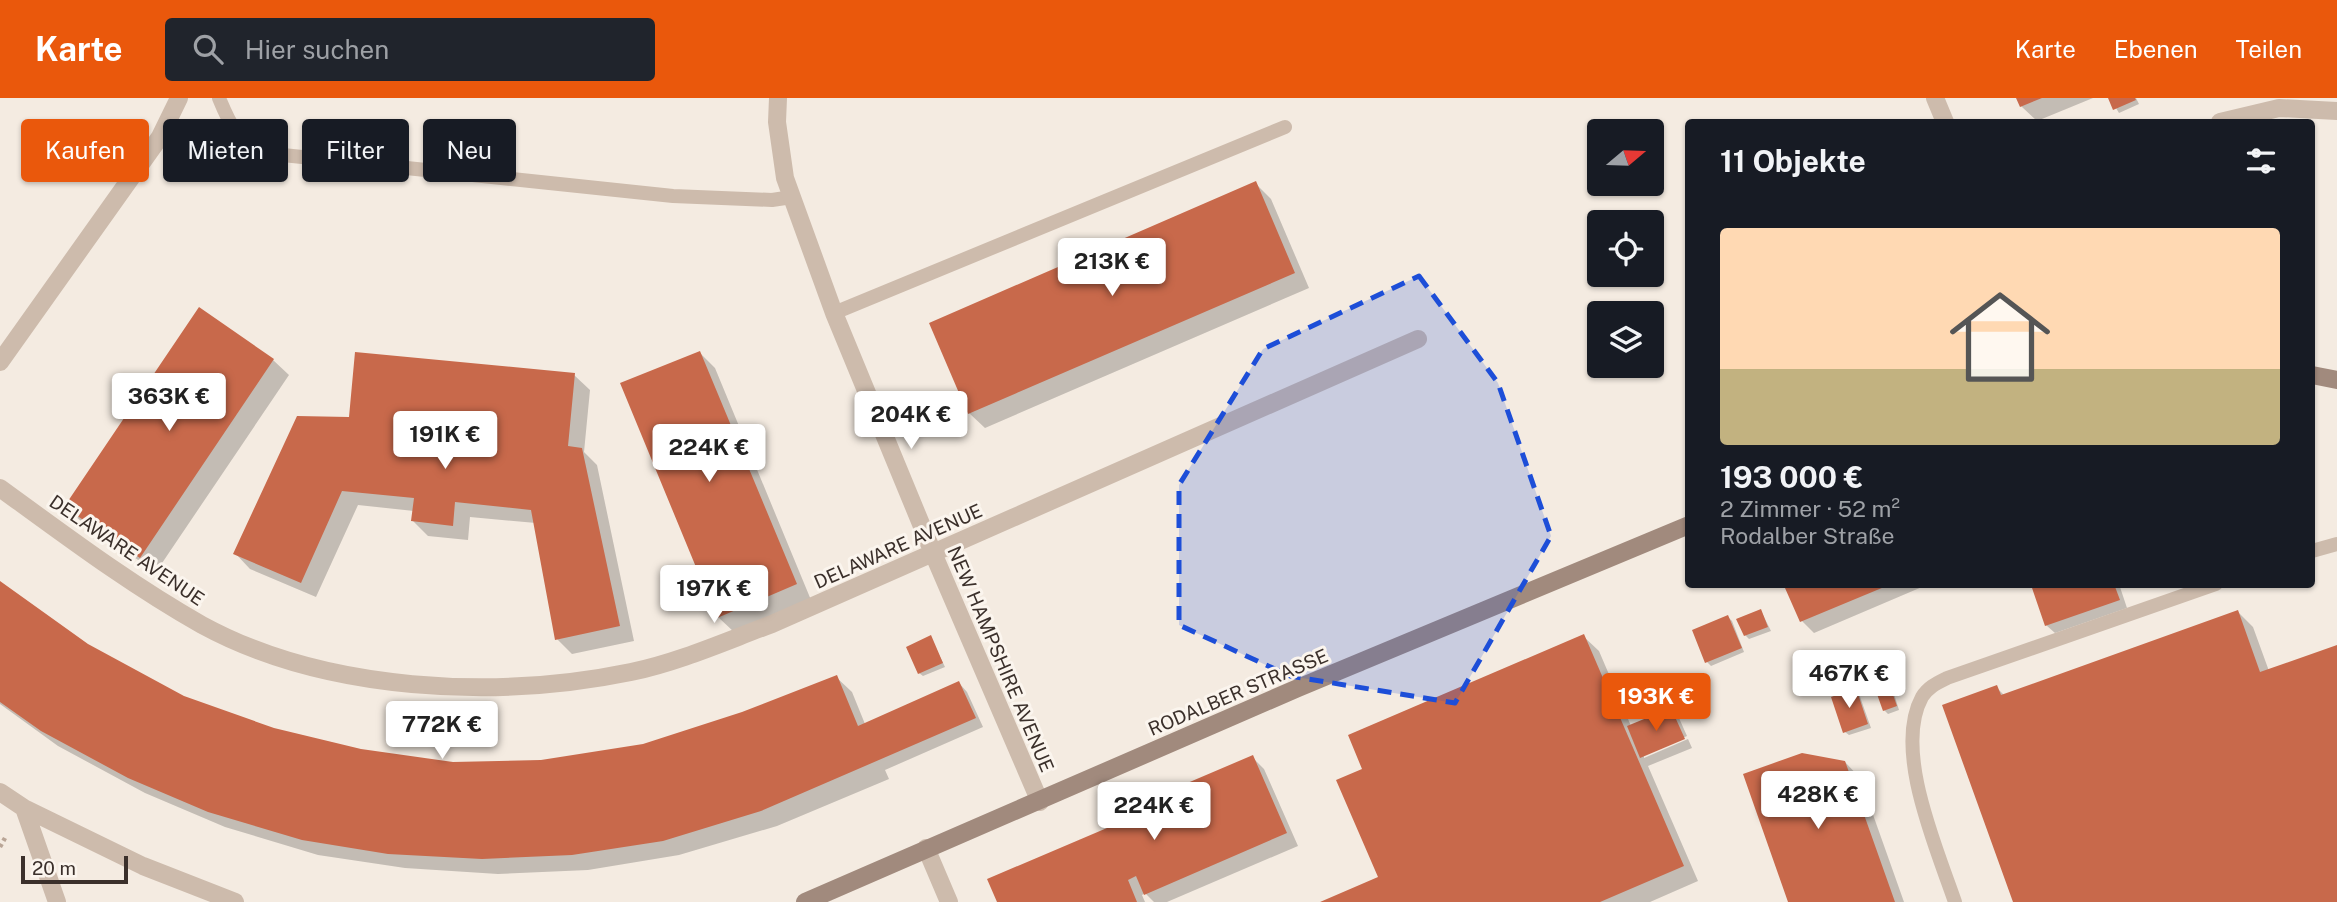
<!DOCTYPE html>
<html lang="de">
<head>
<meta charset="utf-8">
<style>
  body { margin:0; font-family:"Public Sans",sans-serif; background:#20242c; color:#f1f3f6; height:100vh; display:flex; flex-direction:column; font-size:26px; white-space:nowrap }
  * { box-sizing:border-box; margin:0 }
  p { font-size:23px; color:#9ea1a6 }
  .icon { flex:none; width:38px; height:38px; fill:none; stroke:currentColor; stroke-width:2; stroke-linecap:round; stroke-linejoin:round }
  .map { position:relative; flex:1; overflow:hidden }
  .sheet { position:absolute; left:1685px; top:21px; width:630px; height:469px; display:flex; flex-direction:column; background:#171b24; border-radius:7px; box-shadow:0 2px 5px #0004 }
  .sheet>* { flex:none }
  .guide { position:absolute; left:21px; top:21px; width:665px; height:63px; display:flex; gap:14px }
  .needle { width:46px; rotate:71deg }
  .controls { position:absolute; left:1587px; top:21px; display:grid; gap:14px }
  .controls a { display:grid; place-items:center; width:77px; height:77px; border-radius:7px; background:#171b24; box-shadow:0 2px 5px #0004; font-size:35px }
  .scale { position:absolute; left:21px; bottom:18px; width:107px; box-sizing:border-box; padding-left:7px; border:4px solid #3b302b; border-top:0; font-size:19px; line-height:24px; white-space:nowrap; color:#3b302b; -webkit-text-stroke:5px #fbf5ee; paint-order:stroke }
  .price { position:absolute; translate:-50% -60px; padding:0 16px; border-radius:7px; background:#fff; color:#222; font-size:23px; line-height:46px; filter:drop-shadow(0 2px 4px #0008) }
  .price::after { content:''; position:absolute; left:50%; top:42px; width:21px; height:16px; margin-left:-10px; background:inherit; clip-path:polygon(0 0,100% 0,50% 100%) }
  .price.current { background:#ea580c; color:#fff }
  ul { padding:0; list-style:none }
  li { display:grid; align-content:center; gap:14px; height:371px; padding:0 35px }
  li span { display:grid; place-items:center; height:217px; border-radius:7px; color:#555 }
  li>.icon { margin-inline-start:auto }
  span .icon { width:126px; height:126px; fill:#fffc; stroke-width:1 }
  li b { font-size:30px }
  h2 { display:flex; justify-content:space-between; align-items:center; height:84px; padding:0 35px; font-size:30px }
  .tag { padding:0 24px; border-radius:7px; background:#171b24; box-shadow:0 2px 5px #0004; font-size:24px; line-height:63px }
  .tag.current { background:#ea580c; color:#fff }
  header { display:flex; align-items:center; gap:42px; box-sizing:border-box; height:98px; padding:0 35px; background:#ea580c; color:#fff }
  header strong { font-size:33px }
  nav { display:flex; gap:38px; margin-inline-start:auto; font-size:24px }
  .search { width:490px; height:63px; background:#20242c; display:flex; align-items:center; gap:18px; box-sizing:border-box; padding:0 24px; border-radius:7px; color:#9ea1a6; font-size:26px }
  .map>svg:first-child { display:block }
  .shadow { fill:#0003 }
  .building { fill:#c8694b }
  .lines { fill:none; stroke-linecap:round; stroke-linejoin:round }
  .path { stroke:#b9a596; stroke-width:4.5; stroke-dasharray:3.5 3.5; stroke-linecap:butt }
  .service { stroke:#cdbbac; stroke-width:14 }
  .minor { stroke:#cdbbac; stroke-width:18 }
  .secondary { stroke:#a18a7d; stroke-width:18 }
  .marked { fill:#1d4ed8; fill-opacity:0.2; stroke:#1d4ed8; stroke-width:5; stroke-dasharray:14 9; stroke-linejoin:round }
  .labels { text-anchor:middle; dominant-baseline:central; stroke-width:6; stroke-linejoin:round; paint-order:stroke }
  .street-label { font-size:19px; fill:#3b302b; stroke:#fbf5ee }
</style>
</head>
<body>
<header>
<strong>Karte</strong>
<div class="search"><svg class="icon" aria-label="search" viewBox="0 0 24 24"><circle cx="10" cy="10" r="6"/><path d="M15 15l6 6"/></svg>Hier suchen</div>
<nav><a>Karte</a><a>Ebenen</a><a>Teilen</a></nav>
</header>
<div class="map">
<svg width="2337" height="804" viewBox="0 0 2337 804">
  <rect width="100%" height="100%" fill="#f4ebe1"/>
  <path class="shadow" d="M2018 0H2093L2037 23 2021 8Z
    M2110 0H2136L2139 6 2119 15Z
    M1255 85 1271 101 1309 190 985 330 969 315Z
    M200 212 273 262 289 277 156 474 82 424 66 409Z
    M700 255 715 270 811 502 734 534 718 519Z
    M574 277 590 292 584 354 597 367 634 543 572 556 557 541 536 425 470 419 468 442 428 438 413 423 414 413 358 407 316 499 250 471 235 455 351 321Z
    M0 485 87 547 184 599 273 631 361 652 453 666 541 663 643 648 743 615 836 579 852 594 865 626 959 585 967 594 983 629 885 672 889 681 777 728 679 757 588 772 498 776 405 770 318 757 225 729 145 695 58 648 0 606Z
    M1797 486H1929L1814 535 1802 523 1787 490Z
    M2038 486H2119L2127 510 2055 535 2046 527 2033 488Z
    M1761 513 1771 533 1749 541 1745 537Z
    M2238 514 2253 529 2269 573 2337 548V804H2015L1996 589 2005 598Z
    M1728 519 1732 523 1744 554 1711 568 1707 564 1694 533Z
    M1583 538 1599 553 1631 628 1671 612 1679 620 1687 638 1644 657V660L1688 641 1692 650 1648 668 1698 783 1650 804H1324L1380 780 1364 671Z
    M931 540 945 569 923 578 919 575Z
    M1886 579 1890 583 1899 612 1888 616 1884 612Z
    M1856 592 1859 596 1871 630 1849 637 1845 634Z
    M1252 659 1264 671 1298 748 1167 804H1154L1145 795 1142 797 1145 804H999L1116 728Z
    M1845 664 1860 680 1904 804H1790Z"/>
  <path class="building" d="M2016 0H2042L2020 9Z
    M2108 0H2135L2136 2 2113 12Z
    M1256 83 1295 175 968 316 929 225Z
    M199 209 274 261 140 460 64 409Z
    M700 253 797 486 717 520 620 285Z
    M355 254 575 275 568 348 582 350 620 528 555 542 531 412 455 404 453 428 411 423 414 400 342 393 301 485 233 456 297 318 349 319Z
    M0 483 88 546 184 598 274 630 361 651 453 664 541 662 643 646 742 614 837 577 858 628 959 583 976 620 761 713 663 743 572 757 482 761 388 756 302 742 208 714 128 680 41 633 0 604Z
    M2114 486 2120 502 2045 528 2031 487Z
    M1792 487H1889L1800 524 1785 490Z
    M1761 511 1768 529 1744 538 1736 521Z
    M2238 512 2260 574 2337 547V804H2013L1942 607 1997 587 2001 597Z
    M1728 517 1742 550 1705 565 1692 532Z
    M1584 536 1684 768 1600 804H1320L1378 779 1336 682 1362 671 1348 637Z
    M931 537 943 565 918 576 906 549Z
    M1886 577 1897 608 1883 613 1872 582Z
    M1856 590 1868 626 1843 635 1831 599Z
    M1671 610 1685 641 1640 660 1627 628Z
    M1802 655 1845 663 1895 804H1788L1743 676Z
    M1253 657 1287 735 1144 797 1136 778 1128 782 1137 804H997L987 781 1114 727 1110 718Z"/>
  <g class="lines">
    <path class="path" d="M0 749 5 740"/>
    <path class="service" d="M219 0C230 27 237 42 264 55L673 98 772 102 792 99
      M834 215 1285 29
      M2312 453 2337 446
      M1955 804C1937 751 1893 652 1922 599 1928 589 1937 585 1947 580L2216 486"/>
    <path class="minor" d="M778 0 777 24 785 80 834 215 933 455 1040 704
      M1935 0 1945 24
      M2220 24 2279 10 2337 13
      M0 264 160 39 179 0
      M0 390C66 438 131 487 202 527 325 594 496 602 631 574 679 564 726 543 772 526L1418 241
      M0 694 24 710 143 768 235 804
      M24 710 57 804
      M926 750 949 804"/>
    <path class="secondary" d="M2312 277 2337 282
      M805 804 1298 590 1689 427"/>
  </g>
  <path class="marked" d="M1419 178 1498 285 1551 438 1455 605 1290 578 1179 527V387L1263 251Z"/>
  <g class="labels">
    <g class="street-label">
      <text transform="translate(898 448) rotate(-24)">DELAWARE AVENUE</text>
      <text transform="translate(127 452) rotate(34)">DELAWARE AVENUE</text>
      <text transform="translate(1001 561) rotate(67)">NEW HAMPSHIRE AVENUE</text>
      <text transform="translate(1238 594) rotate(-23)">RODALBER STRASSE</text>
    </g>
  </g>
</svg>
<div class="controls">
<a><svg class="needle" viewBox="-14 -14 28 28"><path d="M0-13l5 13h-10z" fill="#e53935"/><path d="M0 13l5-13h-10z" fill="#9ea1a6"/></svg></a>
<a><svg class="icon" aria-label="locate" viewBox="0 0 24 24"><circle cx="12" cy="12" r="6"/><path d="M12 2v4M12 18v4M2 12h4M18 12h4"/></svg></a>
<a><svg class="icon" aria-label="layers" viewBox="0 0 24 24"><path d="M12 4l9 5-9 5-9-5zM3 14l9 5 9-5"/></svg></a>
</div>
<div class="scale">20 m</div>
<b class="price" style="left:1112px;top:200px">213K €</b>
<b class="price" style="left:169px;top:335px">363K €</b>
<b class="price" style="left:911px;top:353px">204K €</b>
<b class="price" style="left:445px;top:373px">191K €</b>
<b class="price" style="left:709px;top:386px">224K €</b>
<b class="price" style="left:714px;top:527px">197K €</b>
<b class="price" style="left:1849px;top:612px">467K €</b>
<b class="price current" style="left:1656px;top:635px">193K €</b>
<b class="price" style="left:442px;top:663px">772K €</b>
<b class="price" style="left:1818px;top:733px">428K €</b>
<b class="price" style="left:1154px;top:744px">224K €</b>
<div class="guide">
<a class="tag current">Kaufen</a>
<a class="tag">Mieten</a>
<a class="tag">Filter</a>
<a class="tag">Neu</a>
</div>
<section class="sheet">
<h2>11 Objekte<svg class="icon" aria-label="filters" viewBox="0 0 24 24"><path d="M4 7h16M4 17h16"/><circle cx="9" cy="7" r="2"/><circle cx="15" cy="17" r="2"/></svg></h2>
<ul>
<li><span style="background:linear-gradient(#ffd9b3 65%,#c2b280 0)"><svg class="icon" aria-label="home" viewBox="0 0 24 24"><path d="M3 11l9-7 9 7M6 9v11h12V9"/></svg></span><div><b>193 000 €</b><p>2 Zimmer · 52 m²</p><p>Rodalber Straße</p></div></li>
</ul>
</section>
</div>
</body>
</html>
